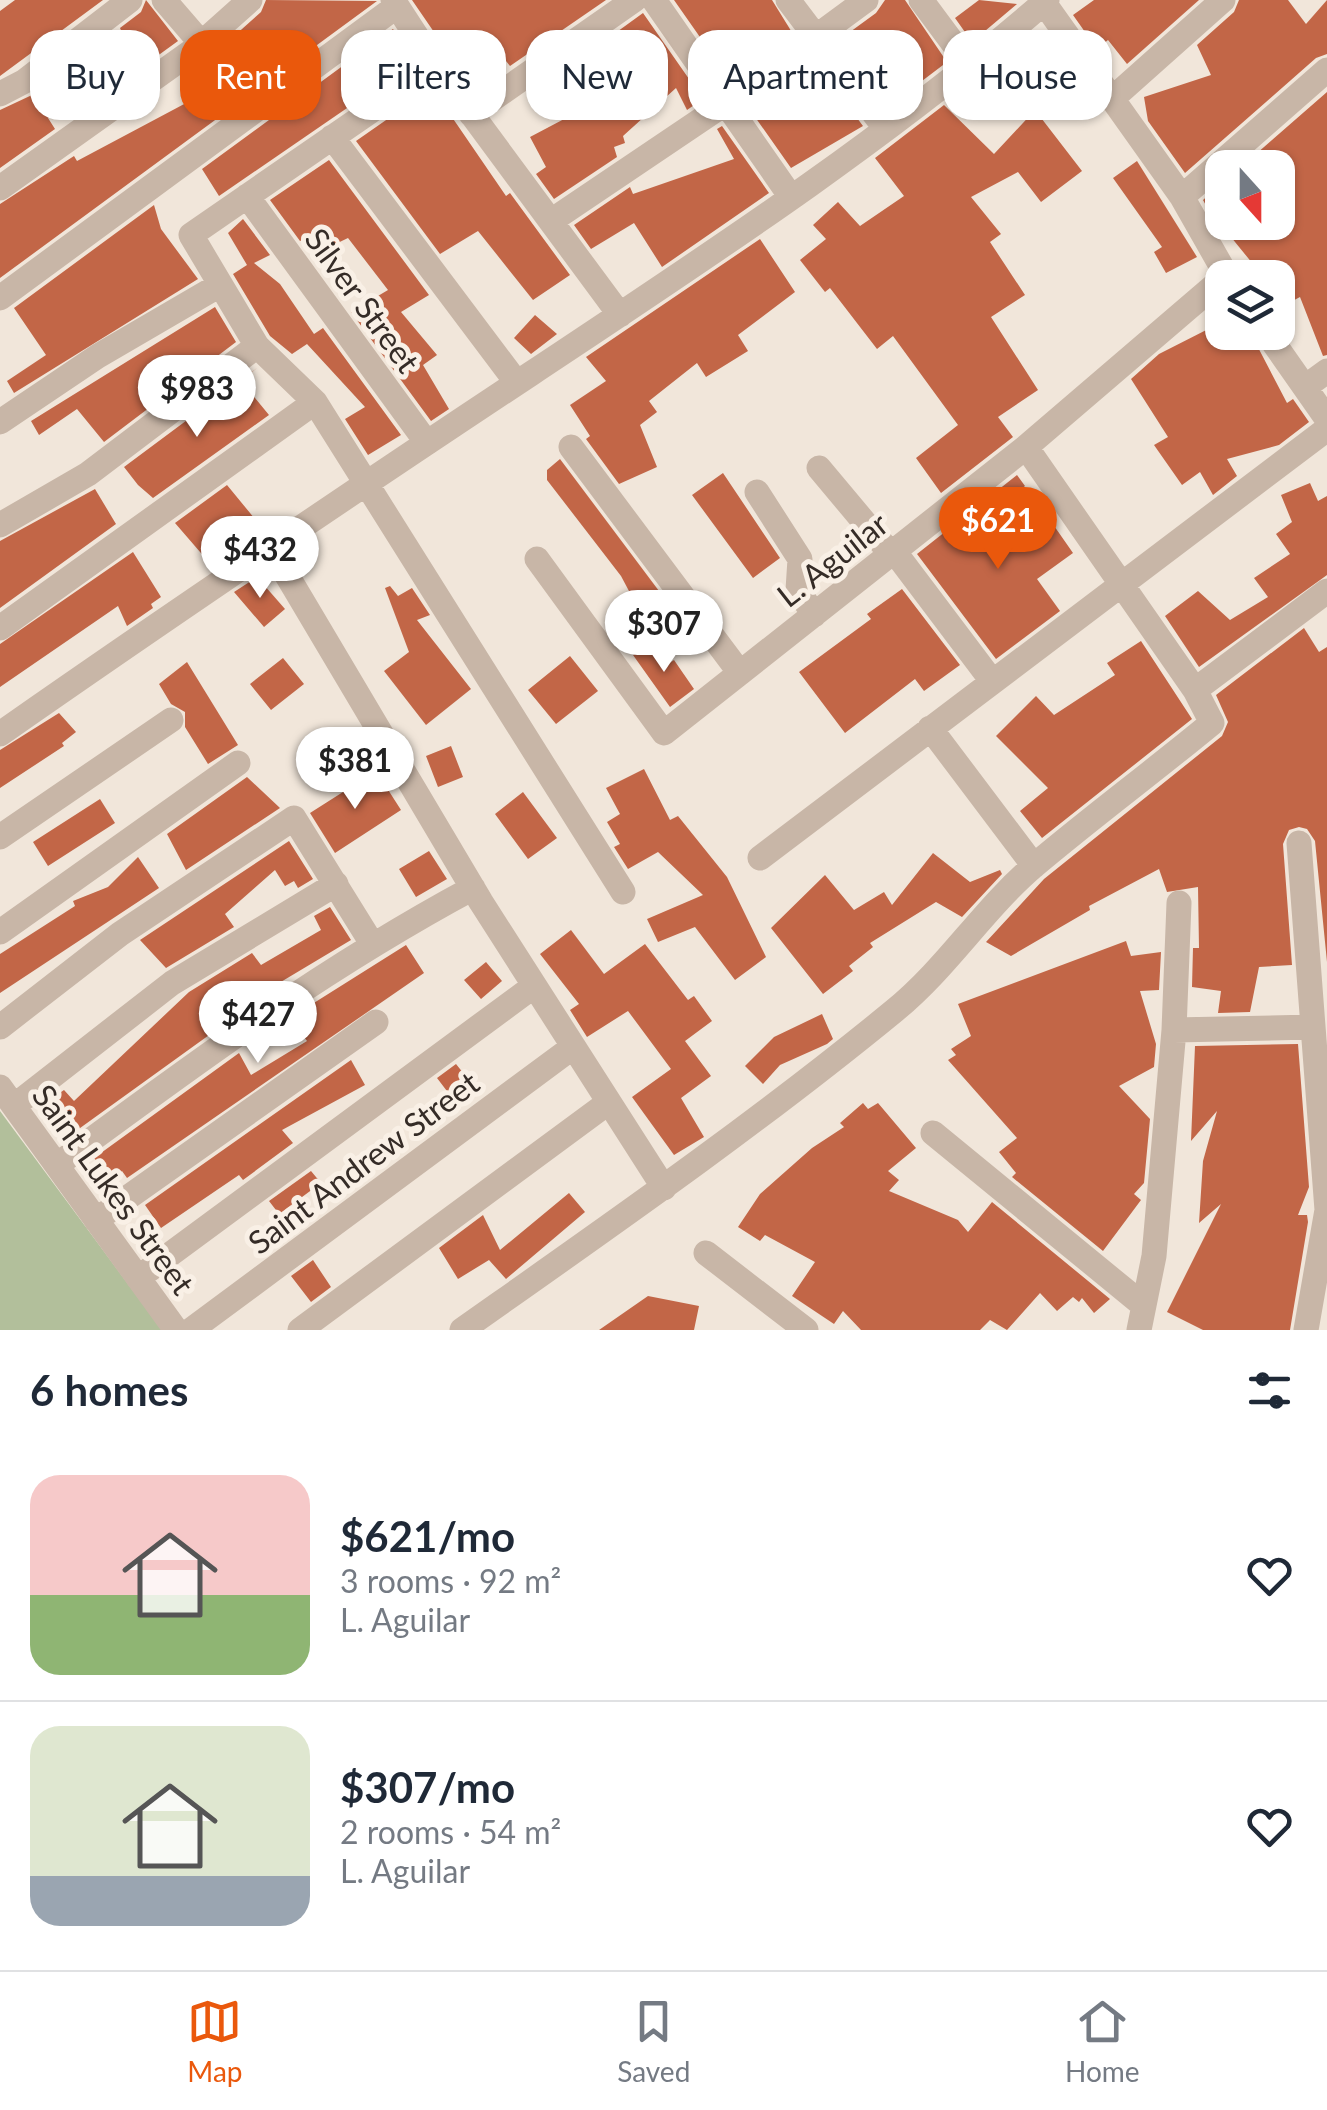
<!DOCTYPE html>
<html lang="en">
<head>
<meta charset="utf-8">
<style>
  body { margin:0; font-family:Lato,sans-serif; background:#f2f2f3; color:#1f2937; height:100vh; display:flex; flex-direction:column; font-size:38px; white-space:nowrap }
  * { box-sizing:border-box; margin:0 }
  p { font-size:32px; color:#747a83 }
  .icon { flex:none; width:55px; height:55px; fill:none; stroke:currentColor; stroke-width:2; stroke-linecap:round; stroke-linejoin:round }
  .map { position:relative; height:1330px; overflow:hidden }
  .details { display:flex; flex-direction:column; background:#fff; flex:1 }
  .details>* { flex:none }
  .hud { position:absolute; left:30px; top:30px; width:1268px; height:90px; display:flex; gap:20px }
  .needle { width:65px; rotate:159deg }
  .fabs { position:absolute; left:1205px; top:150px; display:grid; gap:20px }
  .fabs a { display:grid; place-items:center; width:90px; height:90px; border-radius:20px; background:#fff; box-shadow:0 2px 8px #0004; font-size:50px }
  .price { position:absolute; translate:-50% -85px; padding:0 22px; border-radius:35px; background:#fff; color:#222; font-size:32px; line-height:65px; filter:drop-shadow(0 2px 5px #0008) }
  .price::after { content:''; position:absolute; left:50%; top:60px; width:30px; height:22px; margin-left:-15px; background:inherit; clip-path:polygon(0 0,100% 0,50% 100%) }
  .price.selected { background:#ea580c; color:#fff }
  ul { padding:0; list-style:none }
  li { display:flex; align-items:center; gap:30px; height:250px; padding:0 30px }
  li+li { border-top:2px solid #e0e1e3 }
  li span { display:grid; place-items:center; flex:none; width:280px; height:200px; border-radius:30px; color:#555 }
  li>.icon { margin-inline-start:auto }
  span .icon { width:120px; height:120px; fill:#fffc; stroke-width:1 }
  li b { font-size:42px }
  h2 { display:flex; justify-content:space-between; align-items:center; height:120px; padding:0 30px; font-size:42px }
  .pill { padding:0 35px; border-radius:30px; background:#fff; box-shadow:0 2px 8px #0004; font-size:35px; line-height:90px }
  .pill.selected { background:#ea580c; color:#fff }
  .tab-bar { display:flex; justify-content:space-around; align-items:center; height:140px; border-top:2px solid #e0e1e3; background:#fff; font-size:28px; color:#747a83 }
  .tab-bar a { display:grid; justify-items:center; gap:5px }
  .tab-bar .selected { color:#ea580c }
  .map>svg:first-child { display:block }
  .green { fill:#b2bf9b }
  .building { fill:#c26647 }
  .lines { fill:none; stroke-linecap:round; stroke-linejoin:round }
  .minor { stroke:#c8b6a7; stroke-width:25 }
  .labels { text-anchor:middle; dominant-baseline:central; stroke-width:10; stroke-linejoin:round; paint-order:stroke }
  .street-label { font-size:32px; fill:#352c27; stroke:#f9f0e6 }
</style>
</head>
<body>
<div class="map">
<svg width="1327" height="1330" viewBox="0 0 1327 1330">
  <rect width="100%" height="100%" fill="#f1e6da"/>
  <path class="green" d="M0 1111 162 1330H0Z"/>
  <path class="building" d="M15 0H103L0 76V11Z
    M146 0 178 41 138 70 120 28 141 12Z
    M266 0 377 1 0 278V204L74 156 77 161 250 69 239 44 214 54 261 12Z
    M412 0H606L510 66 506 61 471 86Z
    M674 0H772L793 34 730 80Z
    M885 0H905L947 62 889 106 839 40 876 13Z
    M979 0 1017 4 972 42 955 18Z
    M1094 0H1199L1127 64 1108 40 1097 49 1073 15Z
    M1239 0H1288L1306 24 1327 0V54L1316 58 1185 173 1148 121 1144 97 1211 75 1197 45 1234 12Z
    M643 13 703 99 687 110 676 88 623 136 625 143 614 147 617 157 554 199 536 174 546 167 530 137 621 89 613 80 617 77 603 42Z
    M393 29 414 62 219 196 202 169Z
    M1037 30 1042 36 1046 34 1089 94 1054 120 1006 55Z
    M813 59 863 126 791 168 748 107Z
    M65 71 79 106 48 118 55 129 0 168V110L32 95Z
    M432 88 506 196 510 193 570 275 533 300 478 231 440 254 356 141Z
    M1327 92V355L1323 356 1300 297 1285 305 1278 293V278H1269L1262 266 1257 269 1222 226V235L1203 200 1222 183V222H1278V168H1240Z
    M944 105 994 154 1035 110 1082 171 1041 202 1018 172 971 197 1001 234 990 242 1025 295 991 317 1038 390 998 417 1013 437 941 493 916 458 958 425 893 336 877 349 830 288 825 292 800 260 826 239 813 225 838 202 860 226 904 196 875 158Z
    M722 126 769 193 662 267 634 223 591 249 574 225 630 187 633 194 734 159 717 129Z
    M329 160 429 295 401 312 437 355 423 365 449 409 431 421 351 312 388 290 348 238 323 250 316 234 300 241 270 200Z
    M1137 161 1197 257 1166 273 1154 252 1162 247 1113 178Z
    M154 205 161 229 198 279 14 393 7 381 46 355 14 308Z
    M243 219 270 255 254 263 280 284 314 334 323 328 401 435 368 455 345 419 365 407 307 344 292 354 270 336 233 274 247 265 228 233Z
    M760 239 795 292 738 335 748 351 706 377 697 363 649 401 657 412 640 425 657 467 619 484 586 439 590 436 570 405 606 381 586 357Z
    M215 307 236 342 104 442 77 409 39 435 31 421Z
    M535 315 557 334 531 354 514 338Z
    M1222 322V332H1250L1287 403 1293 399 1309 422 1279 445 1227 459 1237 476 1213 495 1200 472 1182 485 1154 445 1168 437 1131 379 1159 354Z
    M257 368 241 381 269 415 153 498 138 485 124 467Z
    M560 459 662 595 638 608 621 576 547 480V470Z
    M723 473 780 558 753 578 692 495Z
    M1017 475 1025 486 979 525 991 541 1043 510 1073 553 1037 579 1060 611 996 659 917 554Z
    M1310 483 1318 501 1327 496V575L1199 667 1165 616 1198 591 1230 620 1268 597 1254 578 1290 554 1276 534 1292 522 1281 495Z
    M227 485 264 530 213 567 175 523Z
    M95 489 116 524 0 608V541Z
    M133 552 161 597 151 604 153 608 127 626 118 606 0 687V644Z
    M257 577 285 609 264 627 234 592Z
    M390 586 398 596 412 588 430 615 417 620 471 689 426 725 384 671 409 652 385 588Z
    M902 589 960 665 924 691 915 679 845 733 799 672 871 619 867 614Z
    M1304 628 1319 652 1327 647V962L1315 841 1307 829 1299 827 1289 830 1283 844 1292 965 1259 967 1250 1012 1218 1013 1221 991 1192 987 1193 948H1199L1198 887 1167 892 1159 869 1089 906 1090 910 1011 956 986 942 1044 879 1222 736 1228 722 1216 695Z
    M1141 641 1192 719 1042 838 1020 811 1048 788 996 736 1036 696 1054 715 1115 675 1107 663Z
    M658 643 668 664 674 660 694 689 670 707 633 655Z
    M570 656 598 691 556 724 528 690Z
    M283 658 304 684 271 710 250 684Z
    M187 662 238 745 208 764 185 727V712L171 704 159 684Z
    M59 713 76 732 62 743 64 746 0 788V750Z
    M451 746 463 777 438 787 426 756Z
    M644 769 670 820 678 816 727 877 766 957 735 980 695 927 658 942 647 919 703 895 658 852 628 869 614 847 620 844 607 822 620 814 606 788Z
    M376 771 401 810 335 853 310 813Z
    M247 777 280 808 186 870 167 834Z
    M523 792 557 838 528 859 495 814Z
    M100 799 115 823 48 866 33 842Z
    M289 841 313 879 298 888 294 881 285 886 275 870 225 914 234 927 166 968 140 940Z
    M429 851 447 879 416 897 399 869Z
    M933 853 970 882 1000 870 1002 874 962 917 936 902 870 943 873 947 849 966 853 971 823 994 771 928 825 875 854 910 884 892 892 905Z
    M138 857 159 888 0 993V954L75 906 73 901 108 887Z
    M330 907 351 940 219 1019 223 1025 69 1136 41 1106 64 1090 74 1101 189 992 252 953 261 965 321 930 314 916Z
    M571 930 604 974 645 944 688 1000 694 996 712 1021 685 1041 711 1076 681 1098 704 1137 674 1155 632 1097 671 1069 628 1011 587 1037 570 1010 579 1004 540 954Z
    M1126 941 1131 956 1161 952 1159 990 1140 991 1156 1044 1154 1067 1119 1086 1150 1119 1144 1183 1134 1194 1141 1200 1103 1251 1012 1177 1016 1173 999 1152 1017 1138 948 1060 956 1055 951 1049 971 1036 958 1004Z
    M406 945 424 973 127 1178 122 1171 113 1179 94 1158 239 1053 251 1075 307 1041 290 1018Z
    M486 962 502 981 481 999 464 980Z
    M822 1014 833 1039 827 1044 780 1065 763 1084 745 1066 774 1037Z
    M1298 1044 1309 1187 1298 1215H1307L1308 1222 1290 1330H1203L1167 1312 1221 1204 1199 1223 1203 1161 1217 1111 1191 1141 1195 1046Z
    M351 1060 365 1085 282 1130 293 1143 243 1180 239 1175 161 1228 145 1205Z
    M456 1064 472 1084 453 1099 437 1078Z
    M863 1103 868 1109 878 1103 916 1148 888 1171 899 1180 889 1191 958 1220 968 1232 992 1202 1110 1299 1094 1313 1082 1298 1079 1302 1073 1297 1057 1311 1040 1293 1007 1330 990 1320 980 1330H861L843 1311 834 1324 792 1296 815 1262 765 1235 760 1241 738 1227 760 1194 812 1148 844 1127 840 1123Z
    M311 1171 321 1183 279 1214 269 1201Z
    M569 1193 585 1212 506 1279 489 1260 458 1279 439 1248 483 1215 500 1250Z
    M313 1260 331 1287 311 1302 291 1276Z
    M648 1296 699 1306 694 1330H599Z"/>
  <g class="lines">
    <path class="minor" d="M164 0 201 43
      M393 0 436 66 620 315
      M654 0 791 197
      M788 0 885 128
      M921 0 970 66
      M1042 0 1182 197 1228 278
      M436 66 191 235 257 346 315 402 623 892
      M0 94 25 81 130 0
      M1113 98 1223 0
      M471 114 634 0
      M332 137 517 383
      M0 188 195 49 250 0
      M247 196 427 443
      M1182 197 1327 70
      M551 221 726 103 866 0
      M0 298 397 6
      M1266 332 1327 419
      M1305 387 1327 371
      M0 422 98 356 218 286
      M571 447 740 673
      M1026 447 1195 690
      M819 468 891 554
      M757 492 800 559 798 590 814 615
      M0 525 88 474 257 346
      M269 545 481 902 664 1188
      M894 551 992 681
      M537 559 664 733 1026 447 1222 279
      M0 628 315 402
      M930 728 1034 866
      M0 734C176 611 354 491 532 373 708 256 887 139 1047 0
      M0 837 171 720
      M1299 843 1327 1210 1306 1330
      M760 858 1327 429
      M0 932 238 763
      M0 1027 120 934 294 818 371 942
      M1174 1030 1313 1027
      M0 1087 176 1330
      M14 1106 172 983 336 884
      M933 1133 1143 1305
      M57 1165C194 1064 322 969 473 888
      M96 1220 376 1022
      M706 1253 806 1330
      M138 1278 534 986
      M191 1330 573 1047
      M300 1330 609 1102
      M462 1330C608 1227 755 1125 894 1011 947 968 983 909 1035 865 1093 816 1154 771 1212 723L1195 690 1327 591
      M1139 1330 1154 1256 1174 1030 1179 903"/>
  </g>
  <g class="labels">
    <g class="street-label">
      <text transform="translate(363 300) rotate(54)">Silver Street</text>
      <text transform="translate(832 559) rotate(-38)">L. Aguilar</text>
      <text transform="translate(363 1162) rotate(-37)">Saint Andrew Street</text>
      <text transform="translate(114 1189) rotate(54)">Saint Lukes Street</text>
    </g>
  </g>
</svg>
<div class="fabs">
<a><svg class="needle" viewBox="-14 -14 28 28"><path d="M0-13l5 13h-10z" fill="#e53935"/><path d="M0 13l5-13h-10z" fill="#747a83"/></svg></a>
<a><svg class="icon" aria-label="layers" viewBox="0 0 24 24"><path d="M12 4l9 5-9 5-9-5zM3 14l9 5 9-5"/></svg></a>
</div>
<b class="price" style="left:197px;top:440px">$983</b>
<b class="price selected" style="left:998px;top:572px">$621</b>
<b class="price" style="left:260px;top:601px">$432</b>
<b class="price" style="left:664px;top:675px">$307</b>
<b class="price" style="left:355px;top:812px">$381</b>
<b class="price" style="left:258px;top:1066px">$427</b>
<div class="hud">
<a class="pill">Buy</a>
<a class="pill selected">Rent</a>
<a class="pill">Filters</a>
<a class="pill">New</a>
<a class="pill">Apartment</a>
<a class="pill">House</a>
</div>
</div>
<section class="details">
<h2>6 homes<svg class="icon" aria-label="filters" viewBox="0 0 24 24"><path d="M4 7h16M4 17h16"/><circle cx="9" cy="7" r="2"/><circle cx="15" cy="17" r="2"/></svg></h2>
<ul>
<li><span style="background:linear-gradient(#f6c9c9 60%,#8fb573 0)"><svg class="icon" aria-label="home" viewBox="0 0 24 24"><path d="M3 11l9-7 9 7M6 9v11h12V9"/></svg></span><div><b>$621/mo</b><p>3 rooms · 92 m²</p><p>L. Aguilar</p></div><svg class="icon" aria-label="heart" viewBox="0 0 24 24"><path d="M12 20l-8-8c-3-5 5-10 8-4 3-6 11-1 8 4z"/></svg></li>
<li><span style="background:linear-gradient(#dfe7d0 75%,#9aa5b1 0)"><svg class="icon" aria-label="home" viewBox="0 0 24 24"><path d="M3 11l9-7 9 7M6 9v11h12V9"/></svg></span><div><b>$307/mo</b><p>2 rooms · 54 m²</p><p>L. Aguilar</p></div><svg class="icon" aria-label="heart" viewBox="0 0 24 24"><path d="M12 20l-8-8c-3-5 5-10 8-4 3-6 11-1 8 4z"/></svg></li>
</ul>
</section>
<nav class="tab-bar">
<a class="selected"><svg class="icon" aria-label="map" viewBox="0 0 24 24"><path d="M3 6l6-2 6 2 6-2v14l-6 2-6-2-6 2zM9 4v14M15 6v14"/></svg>Map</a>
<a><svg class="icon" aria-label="saved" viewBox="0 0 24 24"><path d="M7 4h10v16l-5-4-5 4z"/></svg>Saved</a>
<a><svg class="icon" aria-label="home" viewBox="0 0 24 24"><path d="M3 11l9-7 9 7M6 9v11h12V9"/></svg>Home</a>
</nav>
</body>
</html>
